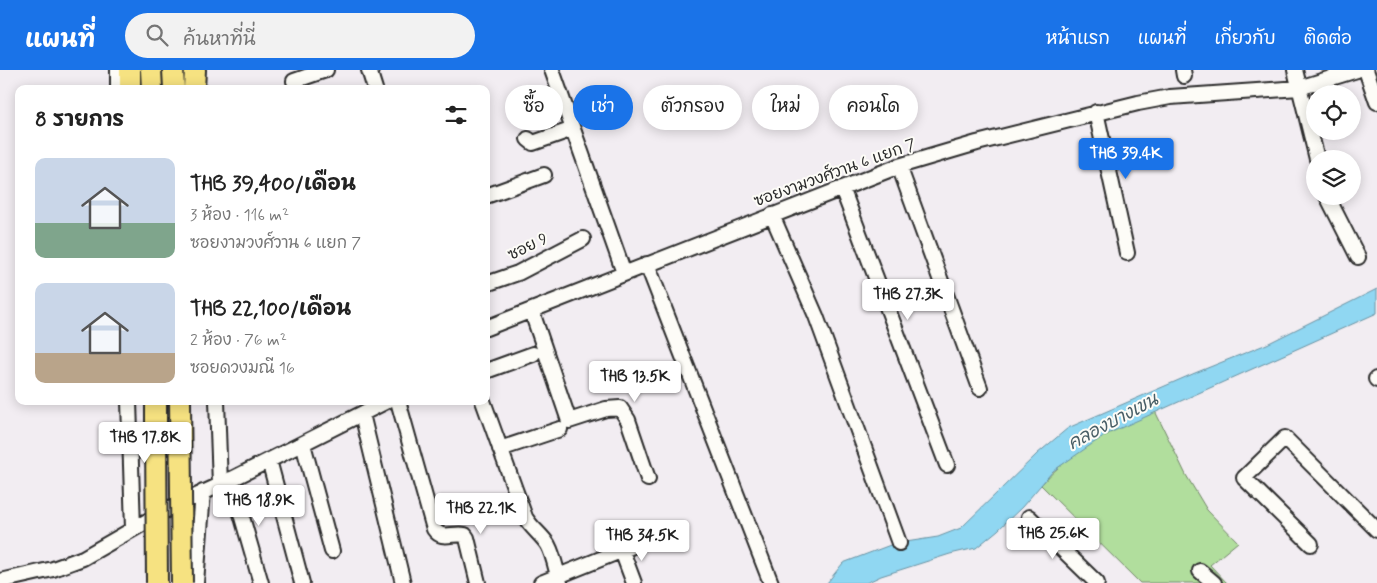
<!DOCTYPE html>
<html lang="th">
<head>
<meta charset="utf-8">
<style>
  body { margin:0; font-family:Mynerve,"Playpen Sans Thai",sans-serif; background:#f2f2f2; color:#222; height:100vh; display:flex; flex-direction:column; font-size:19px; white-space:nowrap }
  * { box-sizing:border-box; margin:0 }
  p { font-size:16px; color:#767676 }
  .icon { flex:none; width:28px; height:28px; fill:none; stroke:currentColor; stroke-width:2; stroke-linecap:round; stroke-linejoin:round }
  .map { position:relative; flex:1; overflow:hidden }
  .sheet { position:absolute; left:15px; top:15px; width:475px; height:320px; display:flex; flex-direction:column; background:#fff; border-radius:10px; box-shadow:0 2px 12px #0003 }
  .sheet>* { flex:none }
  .top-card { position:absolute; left:505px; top:15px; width:475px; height:45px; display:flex; gap:10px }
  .fabs { position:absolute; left:1306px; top:15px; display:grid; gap:10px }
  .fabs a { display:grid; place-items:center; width:55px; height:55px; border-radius:50%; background:#fff; box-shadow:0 2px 12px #0003; font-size:25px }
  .price { position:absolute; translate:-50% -42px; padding:0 11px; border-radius:5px; background:#fff; color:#222; font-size:16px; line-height:32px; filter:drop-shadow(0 1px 2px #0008) }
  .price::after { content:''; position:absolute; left:50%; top:30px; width:15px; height:11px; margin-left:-8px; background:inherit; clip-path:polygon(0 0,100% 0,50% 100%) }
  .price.active { background:#1a73e8; color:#fff }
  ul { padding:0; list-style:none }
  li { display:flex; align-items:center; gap:15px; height:125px; padding:0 20px }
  li span { display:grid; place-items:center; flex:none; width:140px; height:100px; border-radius:10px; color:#555 }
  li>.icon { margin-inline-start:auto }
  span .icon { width:60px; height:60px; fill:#fffc; stroke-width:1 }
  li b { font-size:21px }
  h2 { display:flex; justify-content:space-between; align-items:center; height:60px; padding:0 20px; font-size:21px }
  .tag { padding:0 18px; border-radius:22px; background:#fff; box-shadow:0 2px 12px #0003; font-size:18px; line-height:45px }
  .tag.active { background:#1a73e8; color:#fff }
  header { display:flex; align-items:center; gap:30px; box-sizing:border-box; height:70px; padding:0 25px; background:#1a73e8; color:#fff }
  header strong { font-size:24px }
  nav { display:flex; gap:28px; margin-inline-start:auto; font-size:18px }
  .search { width:350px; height:45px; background:#f2f2f2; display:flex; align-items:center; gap:12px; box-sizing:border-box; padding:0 18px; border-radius:28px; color:#767676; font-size:19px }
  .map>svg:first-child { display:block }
  .green { fill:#b1de9d; stroke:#6e8464 }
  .water { fill:#90d7f2; stroke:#6892a2 }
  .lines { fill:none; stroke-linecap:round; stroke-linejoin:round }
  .minor-casing { stroke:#2b2b2b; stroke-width:18 }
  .highway-casing { stroke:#2b2b2b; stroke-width:24 }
  .minor { stroke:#fdfcf7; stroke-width:14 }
  .highway { stroke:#f6e281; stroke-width:20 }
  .highway-bridge-casing { stroke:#2b2b2b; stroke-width:24; stroke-linecap:butt }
  .highway-bridge { stroke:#f6e281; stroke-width:20 }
  .labels { text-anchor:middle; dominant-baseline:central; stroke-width:4; stroke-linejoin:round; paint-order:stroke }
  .street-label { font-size:16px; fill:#2b2b2b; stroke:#fdfcf7 }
  .water-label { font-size:18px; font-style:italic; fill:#495f67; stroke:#fdfcf7 }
</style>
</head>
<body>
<header>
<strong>แผนที่</strong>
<div class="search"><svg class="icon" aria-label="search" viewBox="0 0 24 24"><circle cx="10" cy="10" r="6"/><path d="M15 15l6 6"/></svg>ค้นหาที่นี่</div>
<nav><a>หน้าแรก</a><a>แผนที่</a><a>เกี่ยวกับ</a><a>ติดต่อ</a></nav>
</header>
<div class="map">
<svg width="1377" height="513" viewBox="0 0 1377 513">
  <rect width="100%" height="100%" fill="#f2edf2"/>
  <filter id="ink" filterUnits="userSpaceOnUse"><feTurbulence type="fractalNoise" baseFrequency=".02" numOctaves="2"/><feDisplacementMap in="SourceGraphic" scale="10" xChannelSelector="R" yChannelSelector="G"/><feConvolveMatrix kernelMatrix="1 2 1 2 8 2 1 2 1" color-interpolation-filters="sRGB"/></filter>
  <g filter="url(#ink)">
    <path class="green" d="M1155 341 1186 405 1207 440 1238 472 1210 495 1227 513H1140L1041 415C1071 380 1114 360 1155 341Z"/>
    <path class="water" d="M1377 219V243L1105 365 1053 401 1022 437 998 460 976 478 950 484 881 506 866 513H827L843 493 893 474 938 467 961 458 1037 384 1068 358 1195 303 1267 274Z"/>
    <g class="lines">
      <g class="minor-casing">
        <path id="minor" d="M118 0V19
          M369 0 375 19
          M552 0 624 203
          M1183 0 1184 6
          M1295 0 1317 89
          M1366 0 1377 32
          M294 11 326 0
          M1096 42 1127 183
          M528 69 533 73 573 59
          M899 96 980 318
          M842 118 947 395
          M486 126 544 105
          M1327 126 1358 187
          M772 145 816 246 899 473
          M647 194 771 513
          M486 214 518 203 583 169
          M532 242 569 351 606 339 620 338 628 350 648 409
          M486 258 899 96 977 73 1138 33 1170 27 1299 18 1357 0
          M486 301 533 284
          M1376 309 1377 310
          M129 331 133 459
          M217 331 220 415
          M398 331 434 459C442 471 453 462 465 465L467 468 478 513
          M483 331 525 447C531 458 542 465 548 475 554 486 556 500 560 513
          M362 344 403 513
          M303 374 332 481
          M500 379 560 359
          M269 390 302 513
          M231 409 261 513
          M1029 447 1097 513
          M1311 474 1244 408 1285 368 1377 460
          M622 481 634 513
          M1200 501 1214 513
          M0 511 53 499 83 488 170 438 220 415 387 331
          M196 513 203 422
          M541 513 670 461"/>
      </g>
      <g class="highway-casing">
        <path id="highway" d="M130 0V19
          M151 0 152 19
          M173 0 174 19
          M194 19 195 0
          M156 331V360"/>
      </g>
      <use href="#minor" class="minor"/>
      <use href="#highway" class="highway"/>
      <g class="highway-bridge-casing">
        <path id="highway-bridge" d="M180 331 182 513
          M156 360 157 513"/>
      </g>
      <use href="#highway-bridge" class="highway-bridge"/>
    </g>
  </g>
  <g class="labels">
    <g class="street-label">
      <text transform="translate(835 103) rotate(-20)">ซอยงามวงศ์วาน 6 แยก 7</text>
      <text transform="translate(528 177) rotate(-26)">ซอย 9</text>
    </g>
    <g class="water-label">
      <text transform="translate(1113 352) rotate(-28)">คลองบางเขน</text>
    </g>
  </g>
</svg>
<div class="fabs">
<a><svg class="icon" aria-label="locate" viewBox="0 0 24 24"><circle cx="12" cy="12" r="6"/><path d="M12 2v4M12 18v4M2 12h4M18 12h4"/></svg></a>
<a><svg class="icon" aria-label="layers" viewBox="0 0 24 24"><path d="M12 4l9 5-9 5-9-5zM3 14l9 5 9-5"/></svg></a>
</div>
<b class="price active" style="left:1126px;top:110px">THB 39.4K</b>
<b class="price" style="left:908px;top:251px">THB 27.3K</b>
<b class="price" style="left:635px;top:333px">THB 13.5K</b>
<b class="price" style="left:145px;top:394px">THB 17.8K</b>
<b class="price" style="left:259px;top:457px">THB 18.9K</b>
<b class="price" style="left:481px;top:465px">THB 22.1K</b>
<b class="price" style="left:1053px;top:490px">THB 25.6K</b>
<b class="price" style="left:642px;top:492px">THB 34.5K</b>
<div class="top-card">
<a class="tag">ซื้อ</a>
<a class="tag active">เช่า</a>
<a class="tag">ตัวกรอง</a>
<a class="tag">ใหม่</a>
<a class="tag">คอนโด</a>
</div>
<section class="sheet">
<h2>8 รายการ<svg class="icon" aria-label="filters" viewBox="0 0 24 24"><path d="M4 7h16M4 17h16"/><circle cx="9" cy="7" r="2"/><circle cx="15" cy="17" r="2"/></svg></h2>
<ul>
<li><span style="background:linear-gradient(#c9d6e8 65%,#7fa58c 0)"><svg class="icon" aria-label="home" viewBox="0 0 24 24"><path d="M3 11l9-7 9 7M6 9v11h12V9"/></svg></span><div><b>THB 39,400/เดือน</b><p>3 ห้อง · 116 m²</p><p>ซอยงามวงศ์วาน 6 แยก 7</p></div></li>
<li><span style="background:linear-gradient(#c9d6e8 70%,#b9a48a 0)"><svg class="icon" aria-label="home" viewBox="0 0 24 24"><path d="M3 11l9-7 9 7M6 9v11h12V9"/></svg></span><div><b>THB 22,100/เดือน</b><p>2 ห้อง · 76 m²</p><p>ซอยดวงมณี 16</p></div></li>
</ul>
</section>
</div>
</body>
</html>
